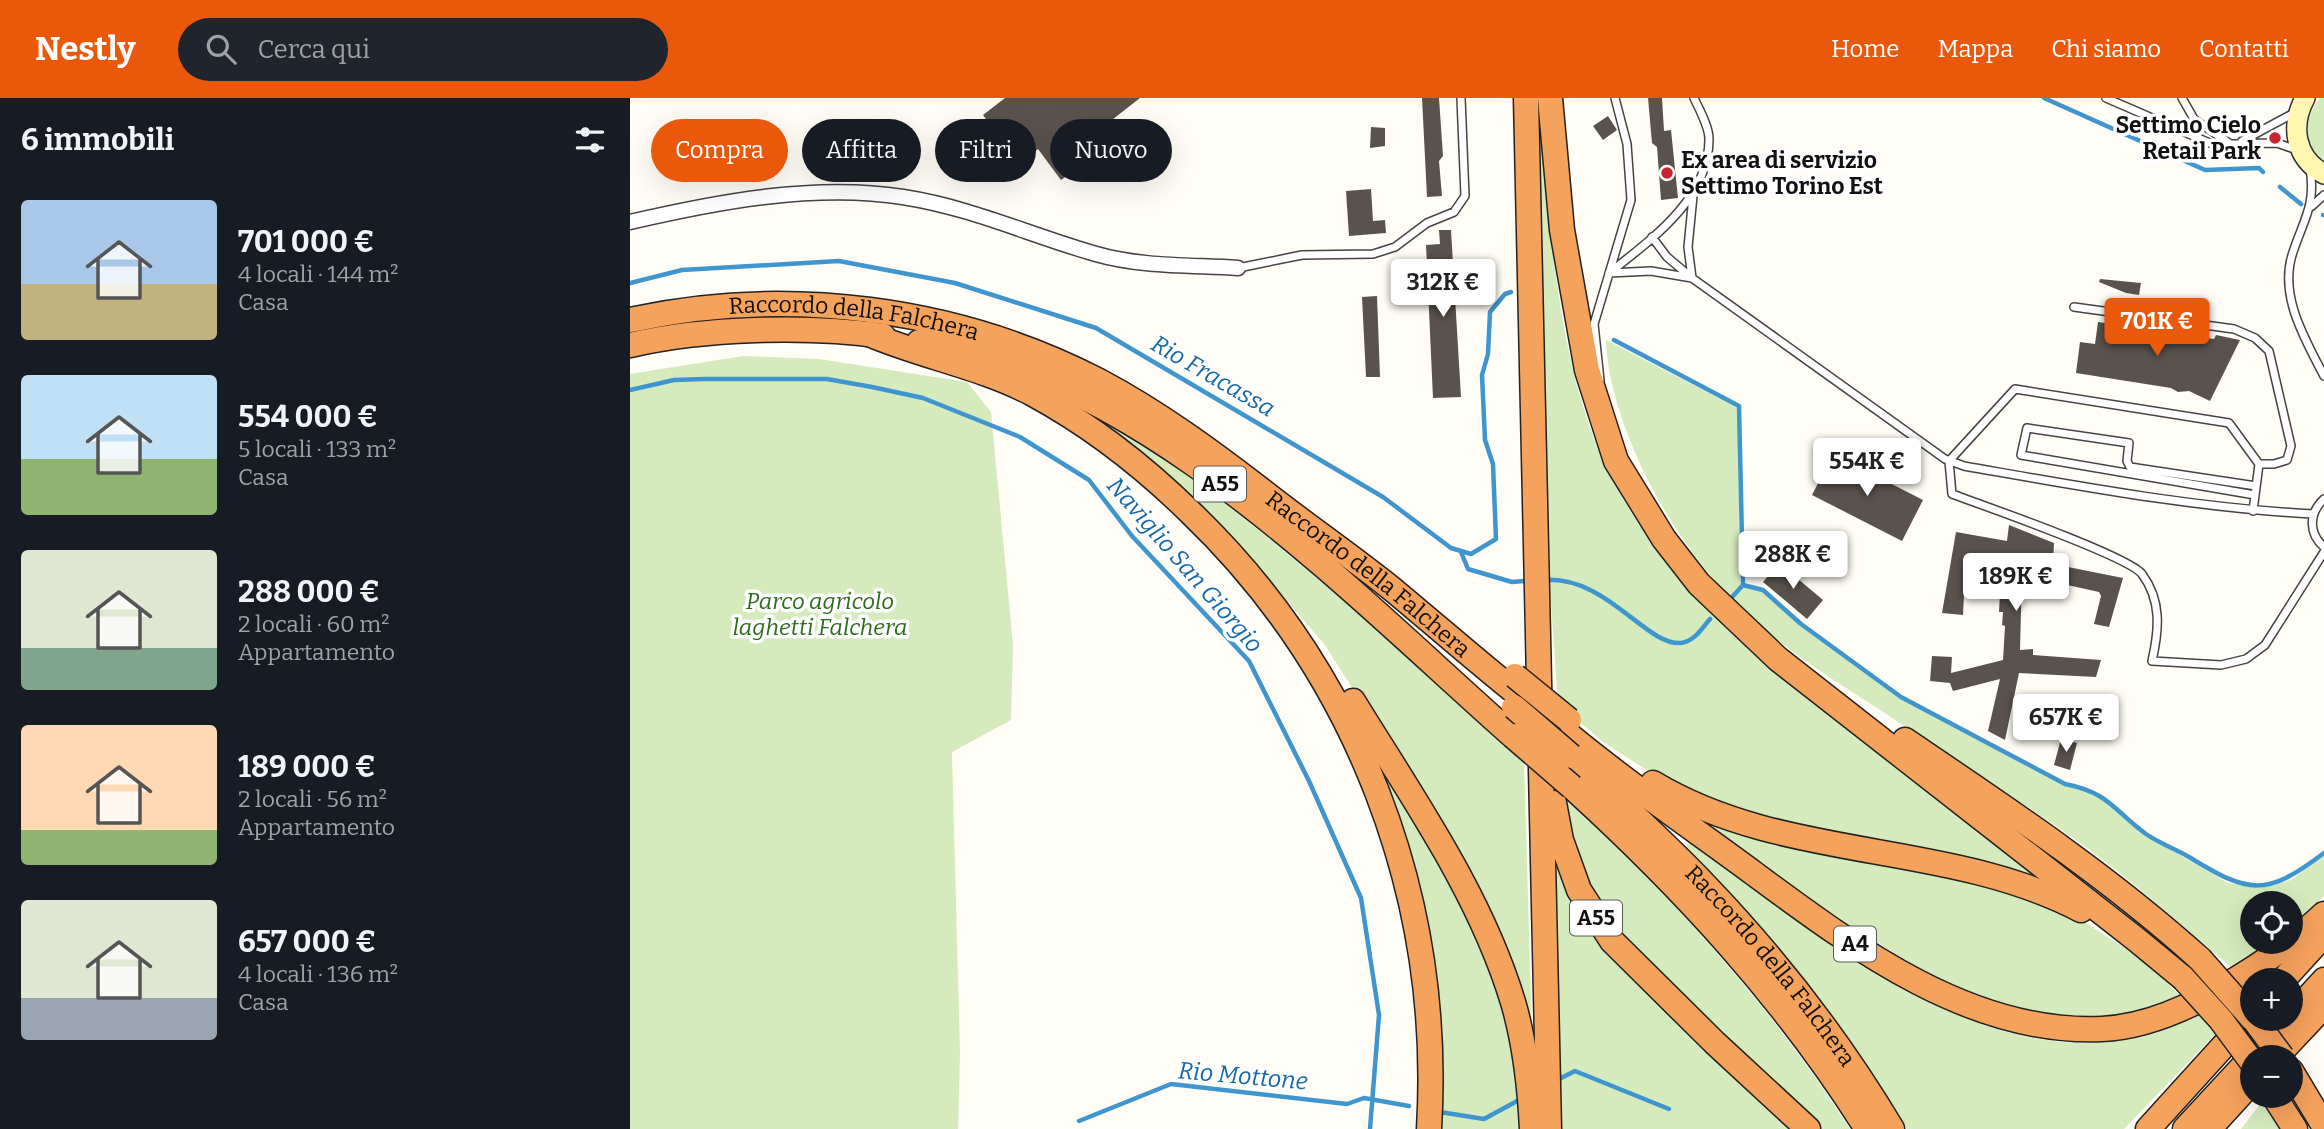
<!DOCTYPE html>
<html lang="it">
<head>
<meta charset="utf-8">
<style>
  body { margin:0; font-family:Bitter,serif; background:#20242c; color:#f1f3f6; height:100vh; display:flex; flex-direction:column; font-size:26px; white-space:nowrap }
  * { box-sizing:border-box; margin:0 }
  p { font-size:23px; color:#9ea1a6 }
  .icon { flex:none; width:38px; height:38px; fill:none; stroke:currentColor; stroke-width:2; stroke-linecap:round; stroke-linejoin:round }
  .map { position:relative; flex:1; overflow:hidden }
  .panel { display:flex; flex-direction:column; background:#171b24; width:630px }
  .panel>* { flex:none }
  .hud { position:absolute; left:21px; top:21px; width:665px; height:63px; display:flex; gap:14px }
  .fabs { position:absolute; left:1610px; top:793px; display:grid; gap:14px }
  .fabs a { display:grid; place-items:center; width:63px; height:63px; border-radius:50%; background:#171b24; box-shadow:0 7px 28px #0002; font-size:35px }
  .price { position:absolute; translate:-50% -60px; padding:0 16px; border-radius:7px; background:#fff; color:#222; font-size:23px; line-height:46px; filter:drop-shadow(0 2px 4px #0008) }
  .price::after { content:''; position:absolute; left:50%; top:42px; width:21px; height:16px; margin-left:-10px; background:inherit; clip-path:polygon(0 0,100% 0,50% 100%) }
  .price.on { background:#ea580c; color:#fff }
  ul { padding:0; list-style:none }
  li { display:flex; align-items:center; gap:21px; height:175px; padding:0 21px }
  li span { display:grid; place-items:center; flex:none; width:196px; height:140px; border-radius:7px; color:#555 }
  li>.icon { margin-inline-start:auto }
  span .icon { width:84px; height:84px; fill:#fffc; stroke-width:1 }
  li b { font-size:30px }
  h2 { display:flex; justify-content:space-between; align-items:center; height:84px; padding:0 21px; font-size:30px }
  .chip { padding:0 24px; border-radius:32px; background:#171b24; box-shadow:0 7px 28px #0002; font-size:24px; line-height:63px }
  .chip.on { background:#ea580c; color:#fff }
  header { display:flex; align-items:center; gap:42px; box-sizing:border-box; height:98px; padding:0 35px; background:#ea580c; color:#fff }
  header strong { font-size:33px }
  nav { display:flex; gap:38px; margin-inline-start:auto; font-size:24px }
  .search { width:490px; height:63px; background:#20242c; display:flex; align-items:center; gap:18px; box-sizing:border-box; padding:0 24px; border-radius:38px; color:#9ea1a6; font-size:26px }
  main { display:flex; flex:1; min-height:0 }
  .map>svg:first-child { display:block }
  .green { fill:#d5ebbd }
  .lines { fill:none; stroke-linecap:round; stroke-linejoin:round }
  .stream { stroke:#3f96cf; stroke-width:4.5 }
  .building { fill:#5a524d }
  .lane-casing { stroke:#444; stroke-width:10 }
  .street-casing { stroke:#444; stroke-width:17 }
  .secondary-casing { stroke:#333; stroke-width:22 }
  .highway-casing { stroke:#222; stroke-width:27 }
  .lane { stroke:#fff; stroke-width:7 }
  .street { stroke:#fff; stroke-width:14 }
  .secondary { stroke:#fff6b0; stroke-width:19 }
  .highway { stroke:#f5a25d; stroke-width:24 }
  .highway-bridge-casing { stroke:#222; stroke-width:27; stroke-linecap:butt }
  .highway-bridge { stroke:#f5a25d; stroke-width:24 }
  .poi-dot { fill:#c4262e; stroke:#fff; stroke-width:2.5 }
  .labels { text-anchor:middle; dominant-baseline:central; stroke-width:7; stroke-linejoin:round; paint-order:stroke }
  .shield { fill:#fff; stroke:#585858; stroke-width:2 }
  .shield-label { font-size:21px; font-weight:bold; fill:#111 }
  .poi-label { font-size:23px; font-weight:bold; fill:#111; stroke:#fff; text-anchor:end }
  .street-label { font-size:23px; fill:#111; stroke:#fff }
  .park-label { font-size:23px; font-style:italic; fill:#2f6b1f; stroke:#fff }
  .water-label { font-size:24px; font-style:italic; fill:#1768a6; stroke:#fff }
</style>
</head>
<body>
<header>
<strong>Nestly</strong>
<div class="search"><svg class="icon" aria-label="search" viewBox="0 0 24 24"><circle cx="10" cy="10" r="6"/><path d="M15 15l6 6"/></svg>Cerca qui</div>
<nav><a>Home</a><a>Mappa</a><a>Chi siamo</a><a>Contatti</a></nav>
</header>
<main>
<section class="panel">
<h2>6 immobili<svg class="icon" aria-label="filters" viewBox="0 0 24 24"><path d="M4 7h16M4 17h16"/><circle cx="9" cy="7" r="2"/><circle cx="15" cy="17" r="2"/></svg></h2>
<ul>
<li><span style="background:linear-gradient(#a9c7e8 60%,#c2b280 0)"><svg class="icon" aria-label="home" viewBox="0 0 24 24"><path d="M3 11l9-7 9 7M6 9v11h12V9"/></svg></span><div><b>701 000 €</b><p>4 locali · 144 m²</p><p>Casa</p></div></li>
<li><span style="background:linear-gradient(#bfe0f5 60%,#8fb573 0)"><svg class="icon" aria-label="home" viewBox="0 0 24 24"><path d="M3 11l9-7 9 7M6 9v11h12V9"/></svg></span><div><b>554 000 €</b><p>5 locali · 133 m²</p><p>Casa</p></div></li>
<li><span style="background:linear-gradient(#dfe7d0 70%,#7fa58c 0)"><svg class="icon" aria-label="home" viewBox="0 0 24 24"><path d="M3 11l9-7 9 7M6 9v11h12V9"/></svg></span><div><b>288 000 €</b><p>2 locali · 60 m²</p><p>Appartamento</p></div></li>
<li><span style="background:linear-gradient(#ffd9b3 75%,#8fb573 0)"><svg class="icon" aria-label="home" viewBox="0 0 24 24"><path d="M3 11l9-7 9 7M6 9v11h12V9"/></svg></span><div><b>189 000 €</b><p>2 locali · 56 m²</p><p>Appartamento</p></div></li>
<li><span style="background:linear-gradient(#dfe7d0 70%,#9aa5b1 0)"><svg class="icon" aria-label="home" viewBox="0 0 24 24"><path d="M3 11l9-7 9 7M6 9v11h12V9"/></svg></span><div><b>657 000 €</b><p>4 locali · 136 m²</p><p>Casa</p></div></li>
</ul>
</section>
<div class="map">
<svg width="1694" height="1031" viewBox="0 0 1694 1031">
  <rect width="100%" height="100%" fill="#fffdf5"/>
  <path class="green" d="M1690 0H1694V62C1672 46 1674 19 1690 0Z
    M905 7H909C917 109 927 245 964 340 1015 472 1127 560 1236 643 1292 686 1347 729 1403 772L1401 777 1165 732 1040 687 973 644 928 605 918 462Z
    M976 242 1108 310 1110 486 1132 493 1271 601 1435 688 1459 692 1492 714 1515 737 1598 785 1634 789 1661 782 1694 757V798L1661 828V805H1622V844H1641L1603 871C1547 823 1492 773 1430 731 1369 689 1306 649 1244 608 1188 572 1130 536 1086 484 1054 447 1027 404 1007 359 992 323 977 282 976 242Z
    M113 258 189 261 337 284 361 314 383 547 381 622 322 654 330 956 328 1031H0V276Z
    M487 329C635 424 762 548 894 663L902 936 761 651 695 547 613 452 570 407 484 333Z
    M759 679C810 759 857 842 881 935 889 965 889 1000 893 1031H808L781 761 755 681Z
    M931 696C1040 797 1140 906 1220 1031H1190L1027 880 990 837 949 769Z
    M1079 723 1425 805 1518 865 1551 899C1515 913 1478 924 1438 920 1346 912 1269 859 1194 810 1155 783 1114 757 1078 727Z
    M1059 744C1182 828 1335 968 1495 942 1542 934 1581 912 1622 889V898L1494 1031H1277C1213 929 1138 838 1056 749Z
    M925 758 939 784 1166 1031H930Z
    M1634 1001 1651 1031H1611Z"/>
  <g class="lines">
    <path class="stream" d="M1414 0 1575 72 1629 70 1633 74
      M1650 89 1671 106
      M1693 117H1694
      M0 185 52 172 209 163 325 185 466 230 753 399 821 450 841 456 866 441 863 366 855 342 852 277 858 256 860 214 875 196 881 194
      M984 242 1109 308 1113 487
      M0 292 44 282 74 281H197L242 289 293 300 390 339 459 382 502 438 619 563 679 683 731 800 749 917 740 1031
      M831 454 838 471 882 484 894 483
      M915 482C977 478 1016 548 1051 545 1065 543 1072 530 1080 521
      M1103 498 1113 487 1133 492 1171 526 1271 599 1435 686C1480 695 1483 712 1516 736 1529 745 1545 751 1559 759 1619 796 1636 799 1694 755
      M927 982 945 973 1039 1011
      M810 1014 854 1021 889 1002
      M449 1023 541 986 717 1006 734 1000 779 1008"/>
  </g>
  <path class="building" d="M375 0H510L464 36 475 50 431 82 408 51 369 82 345 53 366 35 353 17Z
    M792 0H809L813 58 809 63 812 98 797 99Z
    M1018 0H1032L1034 33 1041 32 1048 100 1031 102 1027 49 1022 45Z
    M978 18 987 32 973 42 963 28Z
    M741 29 755 30V48L740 50Z
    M741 91 743 123 755 122 756 135 719 138 716 93Z
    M809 132H821L831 299 803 300 796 147 810 146Z
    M1470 181 1511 185 1509 197 1496 195 1469 184Z
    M747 198 750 279H736L732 199Z
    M1468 224 1584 241 1586 237 1610 242 1580 303 1559 293 1548 294 1541 290 1446 275 1450 244 1465 246Z
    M1203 356 1293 402 1272 443 1182 397Z
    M1379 427 1424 445 1423 466 1493 480 1479 529 1464 526 1471 498 1469 494 1392 477 1390 552 1403 551V557L1471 562 1466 579 1389 575 1375 642 1358 633 1370 581 1323 593 1320 585 1300 583 1302 558 1322 559 1321 575 1373 562 1375 528 1372 527 1373 514H1369L1371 475 1335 476 1333 517 1312 515 1326 434 1377 443Z
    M1149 465 1193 502 1177 521 1133 484Z
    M1431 641 1447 645 1440 672 1424 667Z"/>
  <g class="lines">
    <g class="lane-casing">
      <path id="lane" d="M1476 0 1582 46 1647 45 1667 52
        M1552 0 1564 21 1599 45
        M1612 43 1666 14
        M1680 70C1686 107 1674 121 1663 154 1648 197 1675 241 1694 278
        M1682 108 1694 97
        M1022 139 1037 159 1062 180 1315 361 1334 368C1449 388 1565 410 1683 416
        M608 170 672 157 743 156 765 149 797 125 824 114 835 98 831 0
        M979 175C1022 141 1079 101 1079 41 1079 28 1069 11 1064 0
        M979 175 1021 173 1062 180 1058 149 1063 98
        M1444 209 1604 231 1625 240 1639 253 1661 348 1657 362 1644 366H1629
        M970 282 964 226 1001 102 997 46 985 0
        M1625 397 1391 357 1397 330 1499 345 1497 363 1500 369 1626 388
        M1694 401C1679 415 1678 435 1694 449
        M1623 413 1629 366 1599 325 1385 291 1319 363 1322 396C1352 407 1498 458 1512 476 1532 503 1529 532 1522 563L1591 567 1616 561 1635 547 1694 454"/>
    </g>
    <g class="street-casing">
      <path id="street" d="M0 124C86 104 185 85 273 99 343 110 399 137 466 156 511 169 561 167 608 170"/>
    </g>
    <g class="secondary-casing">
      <path id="secondary" d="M1675 0C1660 28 1665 60 1694 76"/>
    </g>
    <g class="highway-casing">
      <g id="highway">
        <path d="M896 0 919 1031"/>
        <path d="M920 0 932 132 957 272 986 363 1034 441 1069 486 1148 561 1507 842 1553 880"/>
        <path id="s1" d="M0 222C157 188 326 209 469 283 529 315 582 354 635 395 677 428 721 458 762 491 803 525 843 560 884 593"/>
        <path d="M239 236C293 259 352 269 403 296 460 327 514 369 560 414 728 575 813 799 799 1031"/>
        <path d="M289 244C513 276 719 493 883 638"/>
        <path d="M0 247C74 230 177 227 253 238"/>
        <path d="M723 603C782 699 850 795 883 904 895 945 900 989 902 1031"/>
        <path d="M940 638C999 687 1064 731 1126 777 1226 851 1342 937 1472 931 1521 929 1569 905 1610 879 1639 861 1669 840 1694 816"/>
        <path d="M1275 642C1377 711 1478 778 1570 861"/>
        <path id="s2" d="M941 658C985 700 1032 742 1075 787 1145 860 1210 944 1262 1031"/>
        <path d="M1023 685C1154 764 1317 742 1451 812"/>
        <path d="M942 689C1055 792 1155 901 1237 1031"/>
        <path d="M924 705 931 742 949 792 982 843 1085 945 1178 1031"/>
        <path d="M1653 882 1694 837"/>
        <path d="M1661 918 1694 882"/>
        <path d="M1646 959 1694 908"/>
        <path d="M1661 973 1694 1028"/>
        <path d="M1644 998 1665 1031"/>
        <path d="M1518 1031 1617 922"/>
        <path d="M1555 1031 1658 920"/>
        <path d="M1579 1031 1622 984"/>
      </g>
    </g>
    <use href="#lane" class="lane"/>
    <use href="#street" class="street"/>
    <use href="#secondary" class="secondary"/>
    <use href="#highway" class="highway"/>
    <g class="highway-bridge-casing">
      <path id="highway-bridge" d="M885 578 939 622
        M884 609 941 658
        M883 638 942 689
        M1570 861 1622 920
        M1553 880 1591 922 1622 964
        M1623 920 1652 959"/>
    </g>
    <use href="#highway-bridge" class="highway-bridge"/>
  </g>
  <g class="poi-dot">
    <circle cx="1645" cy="40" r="7"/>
    <circle cx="1037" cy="75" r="7"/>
  </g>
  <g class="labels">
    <g class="shield">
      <rect x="564" y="368.5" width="52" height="35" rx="5"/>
      <rect x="940" y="802.5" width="52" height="35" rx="5"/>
      <rect x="1204" y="828.5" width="42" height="35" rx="5"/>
    </g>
    <g class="shield-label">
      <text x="590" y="386">A55</text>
      <text x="966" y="820">A55</text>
      <text x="1225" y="846">A4</text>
    </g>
    <g class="poi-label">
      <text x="1631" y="27">Settimo Cielo<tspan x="1631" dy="26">Retail Park</tspan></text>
      <text x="1051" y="62" text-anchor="start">Ex area di servizio<tspan x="1051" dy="26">Settimo Torino Est</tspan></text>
    </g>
    <g class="street-label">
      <text stroke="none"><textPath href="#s1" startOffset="226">Raccordo della Falchera</textPath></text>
      <text stroke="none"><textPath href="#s1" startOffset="814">Raccordo della Falchera</textPath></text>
      <text stroke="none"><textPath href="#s2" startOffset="290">Raccordo della Falchera</textPath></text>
    </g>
    <g class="park-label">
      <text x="190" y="503">Parco agricolo<tspan x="190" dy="26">laghetti Falchera</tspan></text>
    </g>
    <g class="water-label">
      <text transform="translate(583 278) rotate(30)">Rio Fracassa</text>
      <text transform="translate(555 467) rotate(49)">Naviglio San Giorgio</text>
      <text transform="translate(613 978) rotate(5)">Rio Mottone</text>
    </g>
  </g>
</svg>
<div class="fabs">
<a><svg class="icon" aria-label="locate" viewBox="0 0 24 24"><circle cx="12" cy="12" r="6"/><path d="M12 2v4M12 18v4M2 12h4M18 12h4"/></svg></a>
<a>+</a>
<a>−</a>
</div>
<b class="price" style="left:813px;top:221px">312K €</b>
<b class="price on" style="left:1527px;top:260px">701K €</b>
<b class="price" style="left:1237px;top:400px">554K €</b>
<b class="price" style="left:1163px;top:493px">288K €</b>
<b class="price" style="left:1386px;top:515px">189K €</b>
<b class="price" style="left:1436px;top:656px">657K €</b>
<div class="hud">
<a class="chip on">Compra</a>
<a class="chip">Affitta</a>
<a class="chip">Filtri</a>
<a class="chip">Nuovo</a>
</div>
</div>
</main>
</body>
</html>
